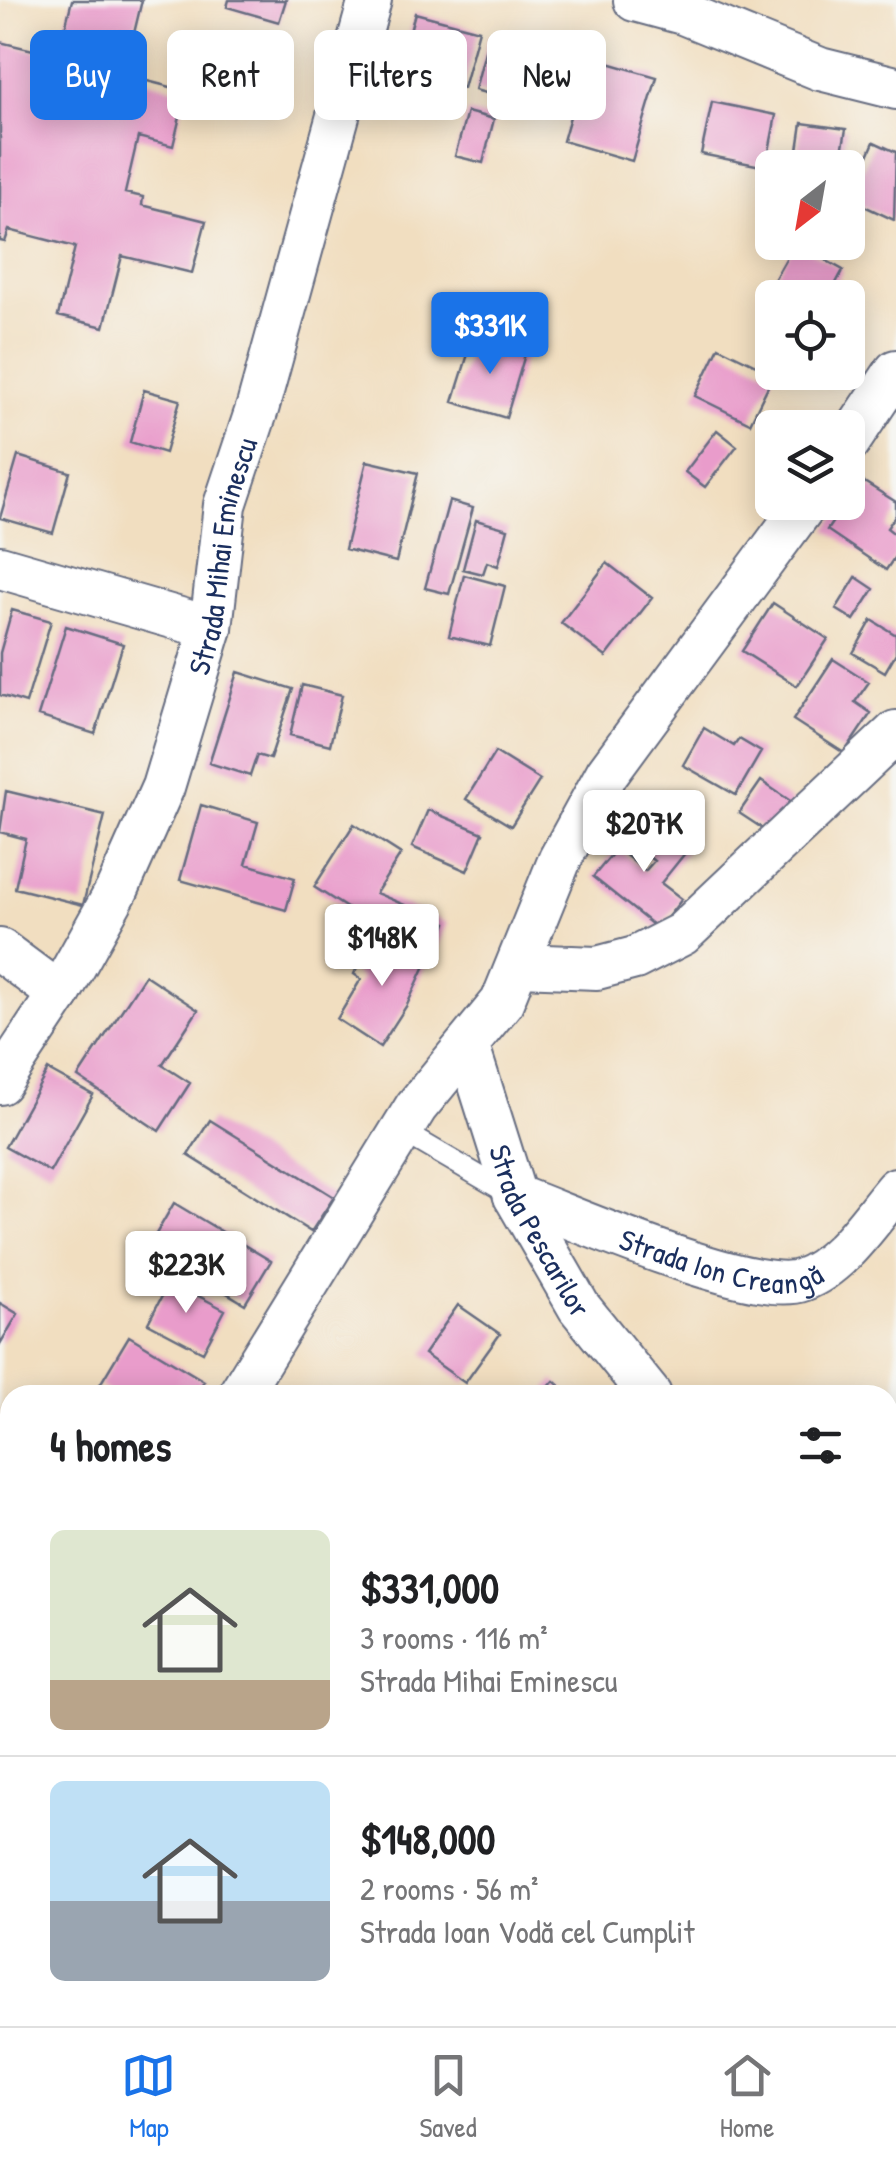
<!DOCTYPE html>
<html lang="en">
<head>
<meta charset="utf-8">
<style>
  body { margin:0; font-family:"Patrick Hand",sans-serif; background:#f2f2f2; color:#202124; height:100vh; display:flex; flex-direction:column; font-size:38px; white-space:nowrap }
  * { box-sizing:border-box; margin:0 }
  p { font-size:32px; color:#757577 }
  .icon { flex:none; width:55px; height:55px; fill:none; stroke:currentColor; stroke-width:2; stroke-linecap:round; stroke-linejoin:round }
  .map { position:relative; flex:1; overflow:hidden }
  .sheet { position:absolute; left:0px; top:1385px; width:898px; height:642px; display:flex; flex-direction:column; background:#fff; border-radius:30px 30px 0 0; box-shadow:0 5px 25px #0003 }
  .sheet>* { flex:none }
  .hud { position:absolute; left:30px; top:30px; width:838px; height:90px; display:flex; gap:20px }
  .needle { width:65px; rotate:211deg }
  .fabs { position:absolute; left:755px; top:150px; display:grid; gap:20px }
  .fabs a { display:grid; place-items:center; width:110px; height:110px; border-radius:15px; background:#fff; box-shadow:0 5px 25px #0003; font-size:50px }
  .price { position:absolute; translate:-50% -85px; padding:0 22px; border-radius:10px; background:#fff; color:#222; font-size:32px; line-height:65px; filter:drop-shadow(0 2px 5px #0008) }
  .price::after { content:''; position:absolute; left:50%; top:60px; width:30px; height:22px; margin-left:-15px; background:inherit; clip-path:polygon(0 0,100% 0,50% 100%) }
  .price.current { background:#1a73e8; color:#fff }
  ul { padding:0; list-style:none }
  li { display:flex; align-items:center; gap:30px; height:250px; padding:0 50px }
  li+li { border-top:2px solid #e0e0e0 }
  li span { display:grid; place-items:center; flex:none; width:280px; height:200px; border-radius:15px; color:#555 }
  li>.icon { margin-inline-start:auto }
  span .icon { width:120px; height:120px; fill:#fffc; stroke-width:1 }
  li b { font-size:42px }
  h2 { display:flex; justify-content:space-between; align-items:center; height:120px; padding:0 50px; font-size:42px }
  .pill { padding:0 35px; border-radius:15px; background:#fff; box-shadow:0 5px 25px #0003; font-size:35px; line-height:90px }
  .pill.current { background:#1a73e8; color:#fff }
  .tab-bar { display:flex; justify-content:space-around; align-items:center; height:140px; border-top:2px solid #e0e0e0; background:#fff; font-size:28px; color:#757577 }
  .tab-bar a { display:grid; justify-items:center; gap:5px }
  .tab-bar .current { color:#1a73e8 }
  .map>svg:first-child { display:block }
  .building { fill:#e99ccb }
  .lines { fill:none; stroke-linecap:round; stroke-linejoin:round }
  .lane-casing { stroke:#666c80; stroke-width:24 }
  .street-casing { stroke:#666c80; stroke-width:46 }
  .lane { stroke:#fff; stroke-width:20 }
  .street { stroke:#fff; stroke-width:42 }
  .rail { stroke:#1b2f5e; stroke-width:8 }
  .labels { text-anchor:middle; dominant-baseline:central; stroke-width:8; stroke-linejoin:round; paint-order:stroke }
  .street-label { font-size:30px; fill:#1b2f5e; stroke:#f6f6f2 }
</style>
</head>
<body>
<div class="map">
<svg width="896" height="2026" viewBox="0 0 896 2026">
  <rect width="100%" height="100%" fill="#f6f6f2"/>
  <filter id="ink" filterUnits="userSpaceOnUse"><feTurbulence type="fractalNoise" baseFrequency=".01" numOctaves="2"/><feDisplacementMap in="SourceGraphic" scale="20" xChannelSelector="R" yChannelSelector="G"/><feConvolveMatrix kernelMatrix="1 2 1 2 8 2 1 2 1" color-interpolation-filters="sRGB"/></filter>
  <filter id="wash" filterUnits="userSpaceOnUse"><feTurbulence type="fractalNoise" baseFrequency=".0048" numOctaves="4" result="noise"/><feDisplacementMap in="SourceGraphic" scale="40" xChannelSelector="R" yChannelSelector="G"/><feGaussianBlur stdDeviation="2.25" result="paint"/><feColorMatrix in="noise" values="0 0 0 0 0 0 0 0 0 0 0 0 0 0 0 0 0 1.4 0 .05"/><feComposite in="paint" operator="in"/></filter>
  <g filter="url(#wash)">
    <rect width="100%" height="100%" fill="#f1dec0"/>
    <g id="blocks">
      <path class="building" d="M72 0H142L124 75 186 91 173 146 138 137 125 193 143 197 142 205 206 221 192 273 122 256 104 327 58 316 75 247 9 230 5 242 0 241V42L58 56Z
        M229 0H286L279 22 227 7Z
        M415 13 479 30 463 88 399 71Z
        M489 36 552 53 537 107 475 90Z
        M587 57 657 77 632 161 563 141Z
        M712 102 776 115 766 167 701 154Z
        M467 112 494 119 483 163 455 156Z
        M802 123 846 129 840 164 797 157Z
        M874 142 896 152 894 220 849 199Z
        M795 243 843 270 828 298H790L770 287Z
        M474 335 526 351 506 418 453 402Z
        M719 347 774 374 750 423 695 396Z
        M144 390 180 400 165 453 130 442Z
        M717 430 737 446 705 487 685 472Z
        M18 456 70 472 53 533 0 518Z
        M367 461 418 473 396 562 345 549Z
        M861 480 896 502V515L887 528 896 535V555L886 570 827 530Z
        M449 501 473 508 449 594 425 588Z
        M476 520 508 529 498 566 487 562 483 574 463 569Z
        M607 563 652 598 606 657 561 623Z
        M464 575 505 586 490 646 449 636Z
        M856 577 874 589 854 620 836 609Z
        M773 603 828 639 797 686 742 651Z
        M12 610 51 621 26 703 0 695V653Z
        M872 620 896 635V653L885 672 853 653Z
        M66 626 123 644 95 734 38 716Z
        M833 659 869 682 855 702 871 713 844 753 793 720Z
        M238 672 293 689 270 759 257 755 250 776 209 763Z
        M302 685 342 695 330 745 290 735Z
        M704 728 734 746 739 739 761 752 736 795 683 765Z
        M495 752 540 780 511 826 466 799Z
        M761 781 792 802 771 834 739 813Z
        M6 791 105 815 83 905 15 888 26 839 0 832Z
        M201 805 258 822 246 864 295 878 286 910 180 880Z
        M428 810 483 833 467 871 412 847Z
        M645 819 686 852 661 883 682 899 658 929 593 877 617 848 645 871 654 861 628 840Z
        M354 824 401 854 376 893 447 923 435 953 359 922 361 917 314 887Z
        M372 935 429 957 407 1005 380 1047 337 1019 361 979 354 974Z
        M145 975 198 1010 162 1065 190 1083 159 1131 78 1077Z
        M48 1070 93 1095 50 1172 5 1147Z
        M210 1120 334 1197 311 1232 188 1155Z
        M174 1203 271 1261 245 1304 149 1246Z
        M170 1281 225 1310 203 1352 148 1323Z
        M0 1303 18 1314 0 1344Z
        M458 1305 500 1334 465 1383 424 1354Z
        M129 1336 204 1381 195 1395H113L99 1386Z
        M554 1381 570 1395H542Z
        M0 1625 10 1630V1690L0 1685Z
        M0 1989 10 1995V2018H28L23 2026H0Z"/>
    </g>
  </g>
  <g filter="url(#ink)">
    <use href="#blocks" fill-opacity="0" stroke="#666c80" stroke-width="2.5"/>
    <g class="lines">
      <g class="lane-casing">
        <path id="lane" d="M402 1131 508 1193"/>
      </g>
      <g class="street-casing">
        <g id="street">
          <path d="M635 0 683 13 820 69 896 88"/>
          <path d="M848 443 896 371"/>
          <path d="M0 567 211 628"/>
          <path d="M0 950 59 994"/>
          <path d="M520 965 597 968 635 958 682 934 896 732"/>
          <path id="s1" d="M468 1047 515 1196 579 1307 650 1395"/>
          <path id="s2" d="M0 1083 59 994 117 890 163 787 211 628 225 505 258 406 370 0"/>
          <path id="s3" d="M515 1196C570 1216 754 1298 802 1280 841 1266 870 1219 896 1189"/>
          <path d="M239 1395 416 1107 502 1002 560 859 607 773 807 502"/>
          <path d="M0 1796 10 1778"/>
        </g>
      </g>
      <use href="#lane" class="lane"/>
      <use href="#street" class="street"/>
      <path class="rail" d="M888 1835 896 1822
        M765 2026 771 2018"/>
    </g>
  </g>
  <g class="labels">
    <g class="street-label">
      <text stroke="none"><textPath href="#s2" startOffset="578">Strada Mihai Eminescu</textPath></text>
      <text stroke="none"><textPath href="#s1" startOffset="198">Strada Pescarilor</textPath></text>
      <text stroke="none"><textPath href="#s3" startOffset="218">Strada Ion Creangă</textPath></text>
    </g>
  </g>
</svg>
<div class="fabs">
<a><svg class="needle" viewBox="-14 -14 28 28"><path d="M0-13l5 13h-10z" fill="#e53935"/><path d="M0 13l5-13h-10z" fill="#757577"/></svg></a>
<a><svg class="icon" aria-label="locate" viewBox="0 0 24 24"><circle cx="12" cy="12" r="6"/><path d="M12 2v4M12 18v4M2 12h4M18 12h4"/></svg></a>
<a><svg class="icon" aria-label="layers" viewBox="0 0 24 24"><path d="M12 4l9 5-9 5-9-5zM3 14l9 5 9-5"/></svg></a>
</div>
<b class="price current" style="left:490px;top:377px">$331K</b>
<b class="price" style="left:644px;top:875px">$207K</b>
<b class="price" style="left:382px;top:989px">$148K</b>
<b class="price" style="left:186px;top:1316px">$223K</b>
<div class="hud">
<a class="pill current">Buy</a>
<a class="pill">Rent</a>
<a class="pill">Filters</a>
<a class="pill">New</a>
</div>
<section class="sheet">
<h2>4 homes<svg class="icon" aria-label="filters" viewBox="0 0 24 24"><path d="M4 7h16M4 17h16"/><circle cx="9" cy="7" r="2"/><circle cx="15" cy="17" r="2"/></svg></h2>
<ul>
<li><span style="background:linear-gradient(#dfe7d0 75%,#b9a48a 0)"><svg class="icon" aria-label="home" viewBox="0 0 24 24"><path d="M3 11l9-7 9 7M6 9v11h12V9"/></svg></span><div><b>$331,000</b><p>3 rooms · 116 m²</p><p>Strada Mihai Eminescu</p></div></li>
<li><span style="background:linear-gradient(#bfe0f5 60%,#9aa5b1 0)"><svg class="icon" aria-label="home" viewBox="0 0 24 24"><path d="M3 11l9-7 9 7M6 9v11h12V9"/></svg></span><div><b>$148,000</b><p>2 rooms · 56 m²</p><p>Strada Ioan Vodă cel Cumplit</p></div></li>
</ul>
</section>
</div>
<nav class="tab-bar">
<a class="current"><svg class="icon" aria-label="map" viewBox="0 0 24 24"><path d="M3 6l6-2 6 2 6-2v14l-6 2-6-2-6 2zM9 4v14M15 6v14"/></svg>Map</a>
<a><svg class="icon" aria-label="saved" viewBox="0 0 24 24"><path d="M7 4h10v16l-5-4-5 4z"/></svg>Saved</a>
<a><svg class="icon" aria-label="home" viewBox="0 0 24 24"><path d="M3 11l9-7 9 7M6 9v11h12V9"/></svg>Home</a>
</nav>
</body>
</html>
